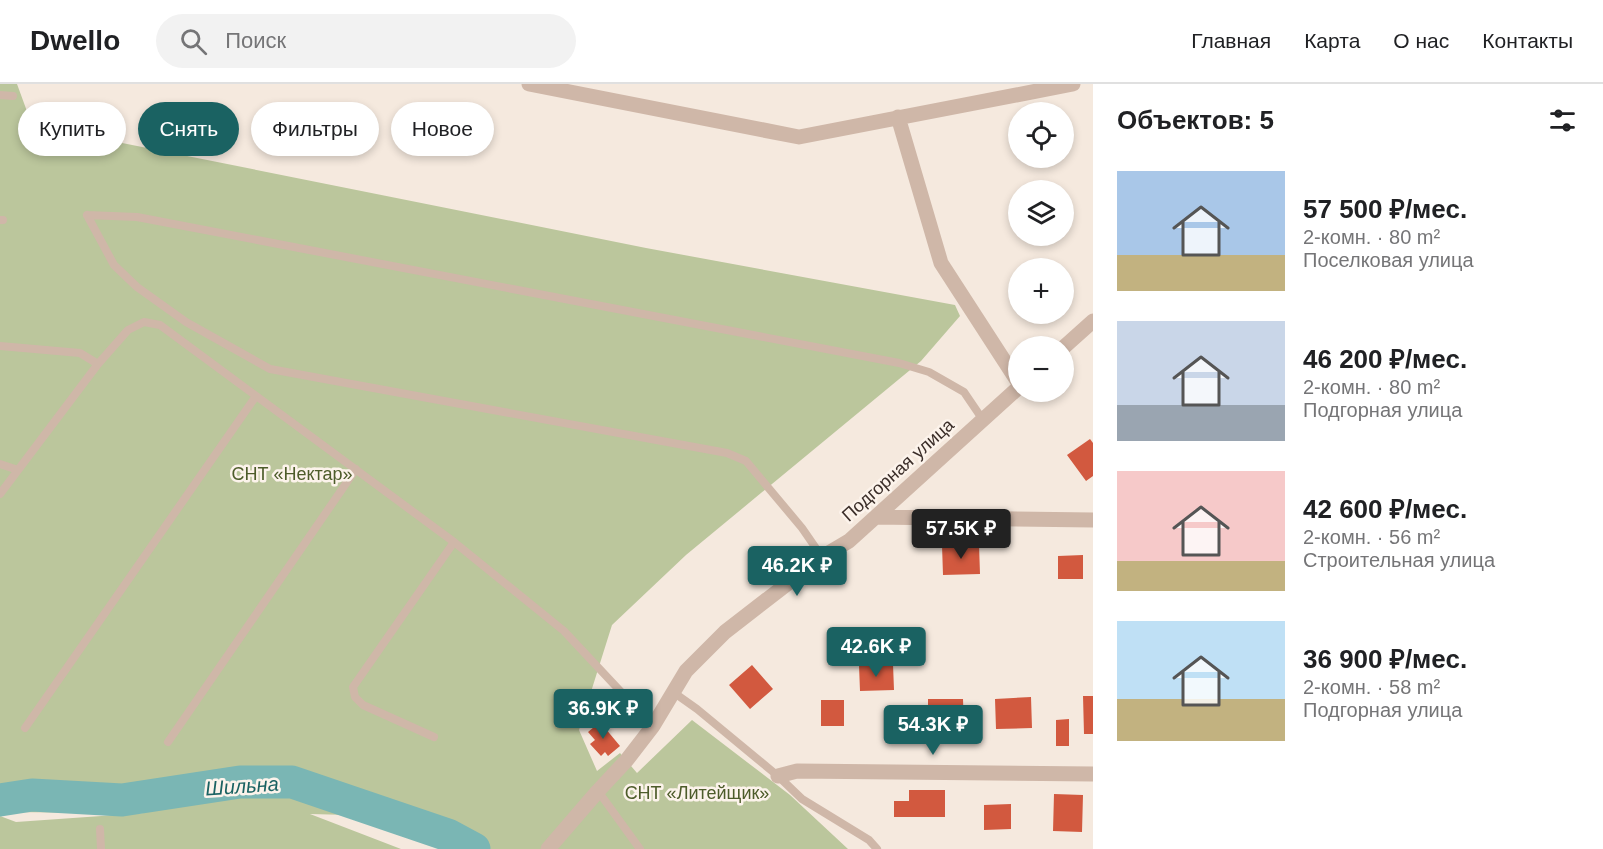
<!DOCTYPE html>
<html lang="ru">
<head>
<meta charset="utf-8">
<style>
  body { margin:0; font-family:Helvetica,sans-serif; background:#f2f2f2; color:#202124; height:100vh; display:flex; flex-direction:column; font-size:22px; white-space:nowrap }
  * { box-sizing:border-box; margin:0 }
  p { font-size:20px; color:#757577 }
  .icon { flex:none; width:33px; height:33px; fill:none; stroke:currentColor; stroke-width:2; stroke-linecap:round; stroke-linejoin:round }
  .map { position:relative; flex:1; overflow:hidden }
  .panel { display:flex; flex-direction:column; background:#fff; width:510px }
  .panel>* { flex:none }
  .top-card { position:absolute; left:18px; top:18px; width:570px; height:54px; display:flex; gap:12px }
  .tools { position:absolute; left:1008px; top:18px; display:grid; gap:12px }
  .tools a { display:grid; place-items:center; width:66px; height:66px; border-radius:50%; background:#fff; box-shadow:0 3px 9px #0003; font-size:30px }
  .price { position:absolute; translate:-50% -51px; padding:0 14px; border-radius:6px; background:#1a6262; color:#fff; font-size:20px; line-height:39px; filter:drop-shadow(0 2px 3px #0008) }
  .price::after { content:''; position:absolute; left:50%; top:36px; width:18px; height:14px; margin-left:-9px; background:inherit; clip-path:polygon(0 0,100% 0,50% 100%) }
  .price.selected { background:#222; color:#fff }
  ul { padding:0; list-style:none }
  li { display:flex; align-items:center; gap:18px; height:150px; padding:0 24px }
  li span { display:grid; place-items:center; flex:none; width:168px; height:120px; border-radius:0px; color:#555 }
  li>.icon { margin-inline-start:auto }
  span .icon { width:72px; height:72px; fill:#fffc; stroke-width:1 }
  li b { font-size:26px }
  h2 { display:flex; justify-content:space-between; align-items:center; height:72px; padding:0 24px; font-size:26px }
  .chip { padding:0 21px; border-radius:27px; background:#fff; box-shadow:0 3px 9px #0003; font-size:21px; line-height:54px }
  .chip.selected { background:#1a6262; color:#fff }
  header { display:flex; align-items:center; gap:36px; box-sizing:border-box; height:84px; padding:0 30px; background:#fff; border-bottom:2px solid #e0e0e0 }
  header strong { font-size:28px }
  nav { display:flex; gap:33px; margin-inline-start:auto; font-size:21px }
  .search { width:420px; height:54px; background:#f2f2f2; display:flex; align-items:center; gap:15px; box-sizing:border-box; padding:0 21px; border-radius:33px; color:#757577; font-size:22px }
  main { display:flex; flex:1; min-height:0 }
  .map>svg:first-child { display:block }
  .green { fill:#bbc69c }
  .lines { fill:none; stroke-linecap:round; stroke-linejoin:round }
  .river { stroke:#7ab6b4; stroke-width:33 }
  .building { fill:#d2593f }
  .service { stroke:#cfb7a8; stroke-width:8 }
  .minor { stroke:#cfb7a8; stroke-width:15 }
  .labels { text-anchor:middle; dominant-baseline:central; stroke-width:5; stroke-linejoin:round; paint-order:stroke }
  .street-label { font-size:18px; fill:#3b2e29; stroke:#fcf3eb }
  .park-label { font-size:18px; fill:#4d5c2a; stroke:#fcf3eb }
  .water-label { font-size:20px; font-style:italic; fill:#1a6262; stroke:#fcf3eb }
</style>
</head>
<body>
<header>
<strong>Dwello</strong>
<div class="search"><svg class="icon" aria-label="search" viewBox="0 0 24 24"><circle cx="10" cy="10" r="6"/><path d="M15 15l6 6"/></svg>Поиск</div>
<nav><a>Главная</a><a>Карта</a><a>О нас</a><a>Контакты</a></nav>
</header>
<main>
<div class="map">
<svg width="1093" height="765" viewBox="0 0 1093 765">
  <rect width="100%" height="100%" fill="#f5e9de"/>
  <path class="green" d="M0 0H17L32 41 646 164 955 221 960 232 921 277 686 471 612 541 579 646 597 687 620 669 637 689 692 636 790 711 848 765H453L444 756 349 731 310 730 401 765H0V732L16 738 144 729 0 728Z"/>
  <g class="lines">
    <path class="river" d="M0 716 32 711 122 716 240 698H292L448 751 474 765"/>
  </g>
  <path class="building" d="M1090 355 1093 359V392L1086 397 1067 371Z
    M979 460 980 490 943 491 942 461Z
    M1083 471V495H1058V472Z
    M893 580 894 606 860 607 859 581Z
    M752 581 773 605 750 625 729 601Z
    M1083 612H1093V650H1084Z
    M1031 613 1032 644 996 645 995 615Z
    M928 615H963L964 644 928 645Z
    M821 616H844V642H821Z
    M1069 635V662H1056V636Z
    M600 638 620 662 608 672 605 668 601 672 590 660 595 656 588 648Z
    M909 706H945V733H894V717H909Z
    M1054 710 1083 711 1082 748 1053 747Z
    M1011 720V745L984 746V721Z"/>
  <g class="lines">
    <path class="service" d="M0 11 13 12
      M87 131 137 133 899 279 929 288 964 308 983 336
      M87 131 114 181 137 203 186 238 270 285 727 369 746 377 802 444 822 473
      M0 136H3
      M0 262 80 269 98 280
      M0 380 18 386
      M0 410 98 280 128 246 144 238 160 241 454 458 564 547 653 642
      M673 608 697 625 778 692 802 715 869 756 877 765
      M25 644 256 312
      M434 653 363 621 355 613 353 603 454 458
      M168 658 356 385
      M598 707 640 765
      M100 745 101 765"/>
    <path class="minor" d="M529 0 799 53 1073 0
      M898 33 941 179 1018 298
      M1064 263 1093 237
      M876 433 1093 436
      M778 692 797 687 1093 690
      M548 765 598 707 626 677 653 642 686 587 725 548 822 473 849 457 1018 304"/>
  </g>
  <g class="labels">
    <g class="street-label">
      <text transform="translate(898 386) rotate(-42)">Подгорная улица</text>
    </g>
    <g class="park-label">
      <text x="292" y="390">СНТ «Нектар»</text>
      <text x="697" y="709">СНТ «Литейщик»</text>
    </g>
    <g class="water-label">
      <text transform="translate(242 702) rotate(-4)">Шильна</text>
    </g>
  </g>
</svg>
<div class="tools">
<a><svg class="icon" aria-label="locate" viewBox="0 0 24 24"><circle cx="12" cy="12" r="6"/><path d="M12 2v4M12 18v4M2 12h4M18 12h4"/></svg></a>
<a><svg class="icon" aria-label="layers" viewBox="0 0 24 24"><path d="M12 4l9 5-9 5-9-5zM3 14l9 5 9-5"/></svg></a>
<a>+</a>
<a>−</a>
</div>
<b class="price selected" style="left:961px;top:476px">57.5K ₽</b>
<b class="price" style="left:797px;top:513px">46.2K ₽</b>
<b class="price" style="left:876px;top:594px">42.6K ₽</b>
<b class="price" style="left:603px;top:656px">36.9K ₽</b>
<b class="price" style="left:933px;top:672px">54.3K ₽</b>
<div class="top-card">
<a class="chip">Купить</a>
<a class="chip selected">Снять</a>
<a class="chip">Фильтры</a>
<a class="chip">Новое</a>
</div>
</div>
<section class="panel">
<h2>Объектов: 5<svg class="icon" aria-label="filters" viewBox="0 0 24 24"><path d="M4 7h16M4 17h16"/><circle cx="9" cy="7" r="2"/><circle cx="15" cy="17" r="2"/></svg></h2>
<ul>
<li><span style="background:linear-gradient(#a9c7e8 70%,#c2b280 0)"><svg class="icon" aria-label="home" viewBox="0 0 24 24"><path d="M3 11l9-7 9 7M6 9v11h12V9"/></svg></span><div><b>57 500 ₽/мес.</b><p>2-комн. · 80 m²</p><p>Поселковая улица</p></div></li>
<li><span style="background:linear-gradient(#c9d6e8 70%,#9aa5b1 0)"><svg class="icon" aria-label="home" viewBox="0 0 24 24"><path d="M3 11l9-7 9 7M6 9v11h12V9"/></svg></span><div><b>46 200 ₽/мес.</b><p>2-комн. · 80 m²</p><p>Подгорная улица</p></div></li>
<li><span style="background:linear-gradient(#f6c9c9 75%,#c2b280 0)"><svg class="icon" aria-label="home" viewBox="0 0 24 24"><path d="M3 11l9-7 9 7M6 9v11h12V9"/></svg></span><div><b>42 600 ₽/мес.</b><p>2-комн. · 56 m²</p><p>Строительная улица</p></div></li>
<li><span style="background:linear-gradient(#bfe0f5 65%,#c2b280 0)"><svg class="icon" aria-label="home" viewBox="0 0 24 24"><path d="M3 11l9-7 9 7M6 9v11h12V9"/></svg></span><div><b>36 900 ₽/мес.</b><p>2-комн. · 58 m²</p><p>Подгорная улица</p></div></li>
</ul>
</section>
</main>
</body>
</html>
